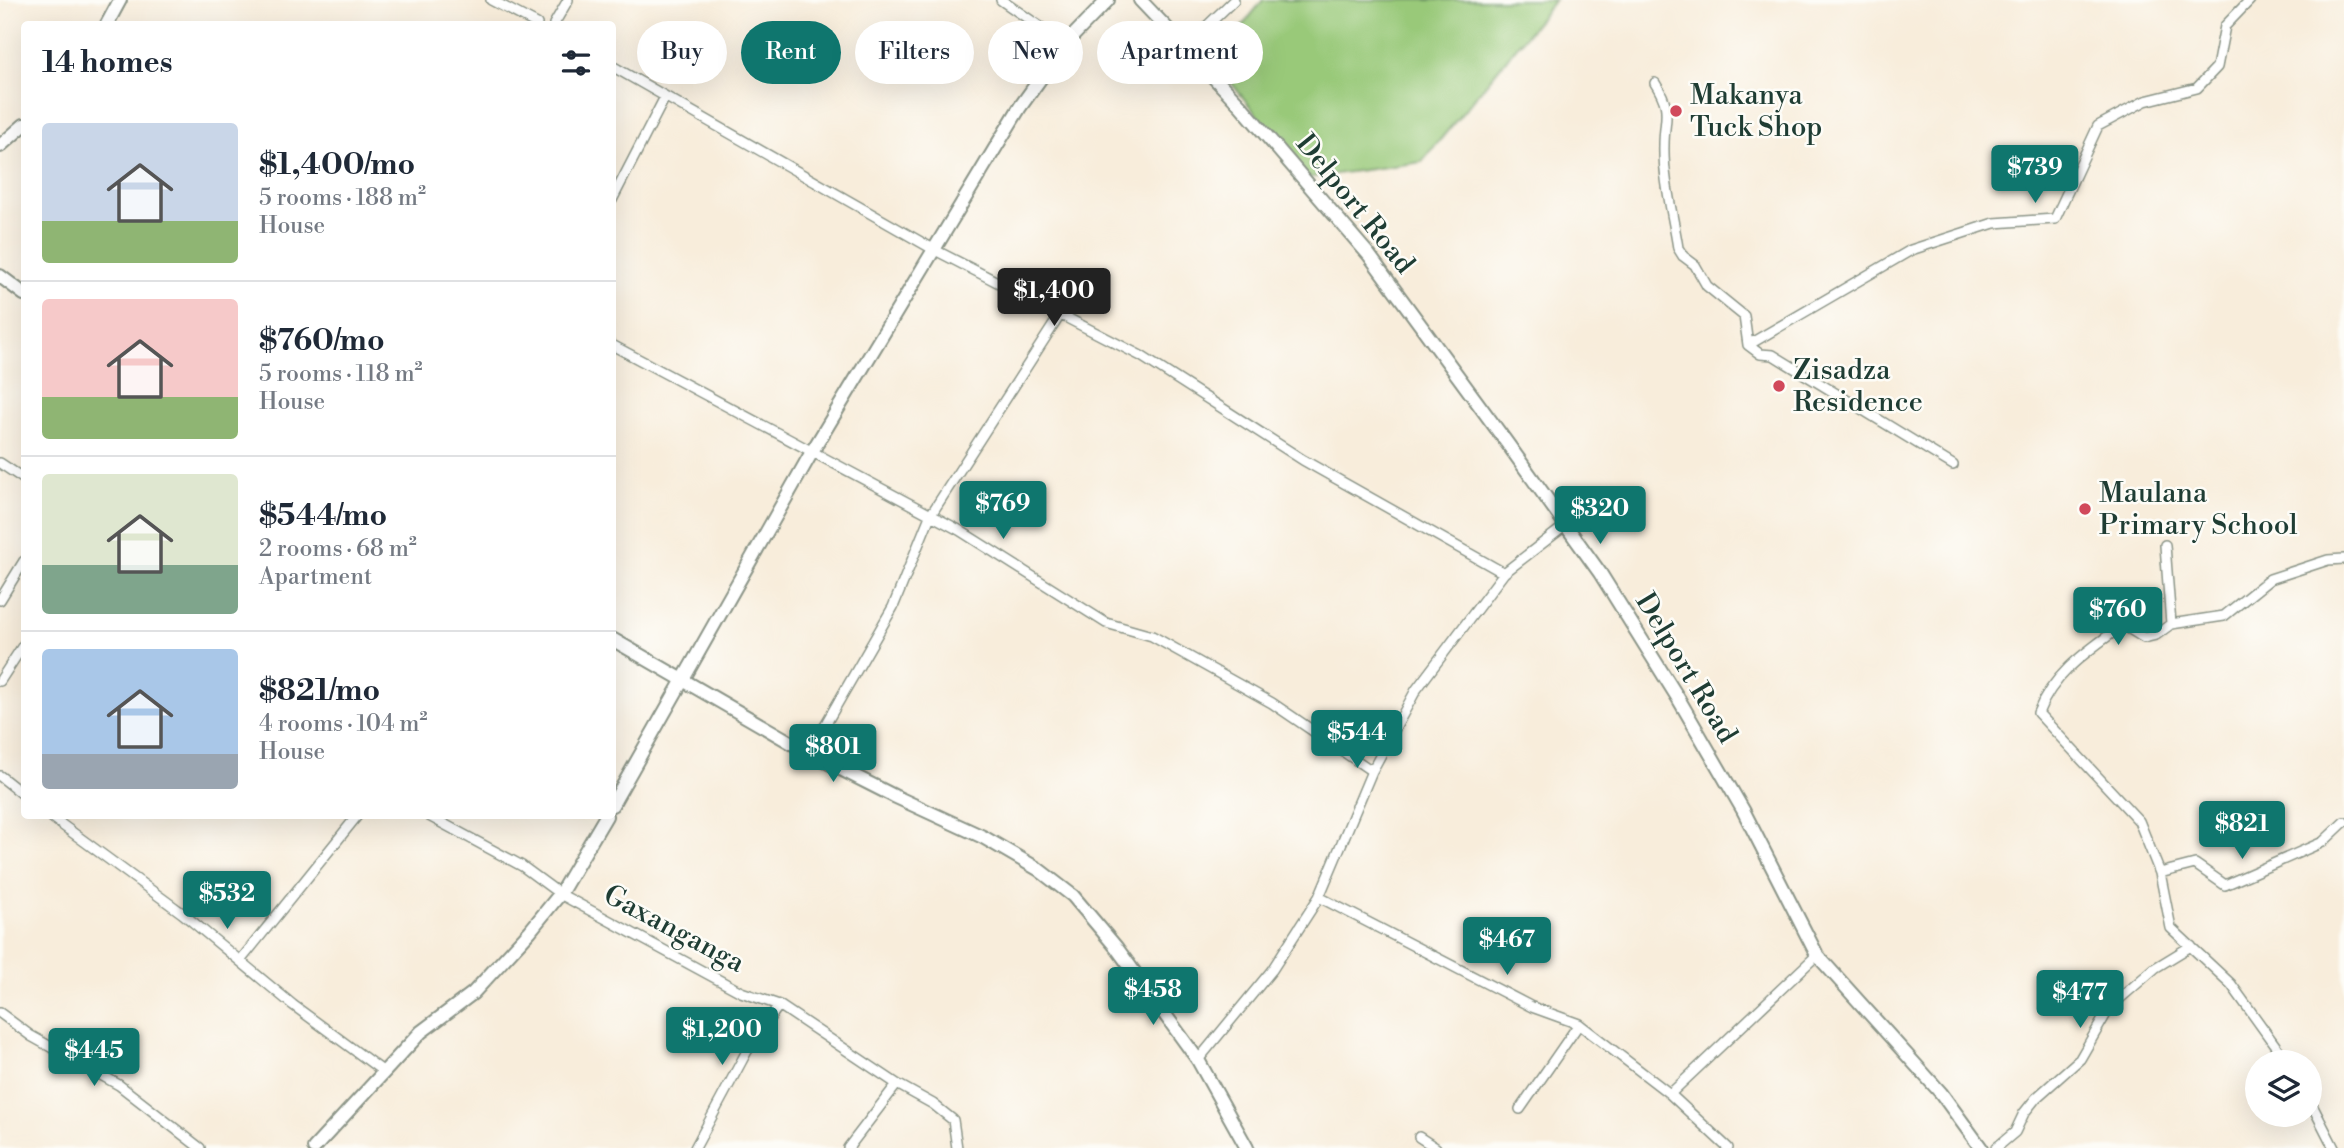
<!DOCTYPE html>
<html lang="en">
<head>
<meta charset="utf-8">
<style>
  body { margin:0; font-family:"Libre Bodoni",serif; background:#f2f2f3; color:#1f2937; height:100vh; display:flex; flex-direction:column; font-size:26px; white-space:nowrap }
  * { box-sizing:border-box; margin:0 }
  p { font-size:23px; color:#747a83 }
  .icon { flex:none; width:38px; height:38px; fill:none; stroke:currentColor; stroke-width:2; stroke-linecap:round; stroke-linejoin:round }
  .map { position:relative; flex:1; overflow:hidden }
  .details { position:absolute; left:21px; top:21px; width:595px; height:798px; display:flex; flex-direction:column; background:#fff; border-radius:7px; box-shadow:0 7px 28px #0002 }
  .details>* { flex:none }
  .hud { position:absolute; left:637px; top:21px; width:665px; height:63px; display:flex; gap:14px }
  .tools { position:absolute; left:2245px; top:1050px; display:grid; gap:14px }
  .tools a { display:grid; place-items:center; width:77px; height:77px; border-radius:50%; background:#fff; box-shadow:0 7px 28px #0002; font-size:35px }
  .price { position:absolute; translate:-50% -60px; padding:0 16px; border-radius:7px; background:#0f766e; color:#fff; font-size:23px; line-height:46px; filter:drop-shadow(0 2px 4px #0008) }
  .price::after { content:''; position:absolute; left:50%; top:42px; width:21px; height:16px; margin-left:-10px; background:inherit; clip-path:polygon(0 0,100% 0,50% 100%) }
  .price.on { background:#222; color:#fff }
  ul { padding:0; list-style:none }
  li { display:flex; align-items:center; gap:21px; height:175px; padding:0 21px }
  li+li { border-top:2px solid #e0e1e3 }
  li span { display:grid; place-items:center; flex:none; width:196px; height:140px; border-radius:7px; color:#555 }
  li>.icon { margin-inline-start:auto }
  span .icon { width:84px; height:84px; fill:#fffc; stroke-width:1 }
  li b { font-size:30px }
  h2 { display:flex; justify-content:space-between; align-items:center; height:84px; padding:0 21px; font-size:30px }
  .chip { padding:0 24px; border-radius:32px; background:#fff; box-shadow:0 7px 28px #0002; font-size:24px; line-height:63px }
  .chip.on { background:#0f766e; color:#fff }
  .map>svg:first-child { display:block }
  .green { fill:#99c979; stroke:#5c8356; stroke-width:2 }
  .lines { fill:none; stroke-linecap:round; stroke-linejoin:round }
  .minor-casing { stroke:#8c9588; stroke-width:12 }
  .tertiary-casing { stroke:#8c9588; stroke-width:16 }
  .minor { stroke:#fff; stroke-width:9 }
  .tertiary { stroke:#fff; stroke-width:12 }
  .poi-dot { fill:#d1495b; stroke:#fdfcf7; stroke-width:2.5 }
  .labels { text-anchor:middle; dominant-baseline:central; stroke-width:5; stroke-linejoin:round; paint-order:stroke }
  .poi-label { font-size:28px; fill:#1f3d34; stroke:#fdfcf7; text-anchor:start }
  .street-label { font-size:28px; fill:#1f3d34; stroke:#fdfcf7 }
</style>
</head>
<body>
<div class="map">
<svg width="2344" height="1148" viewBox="0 0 2344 1148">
  <rect width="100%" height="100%" fill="#fdfcf7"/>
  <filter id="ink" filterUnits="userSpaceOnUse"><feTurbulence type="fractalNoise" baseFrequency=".0143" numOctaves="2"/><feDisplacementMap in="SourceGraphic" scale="14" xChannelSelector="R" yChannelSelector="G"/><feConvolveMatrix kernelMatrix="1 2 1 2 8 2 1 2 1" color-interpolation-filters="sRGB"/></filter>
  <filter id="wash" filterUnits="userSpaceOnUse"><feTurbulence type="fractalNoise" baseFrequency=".00686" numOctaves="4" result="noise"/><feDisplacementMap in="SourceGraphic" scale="28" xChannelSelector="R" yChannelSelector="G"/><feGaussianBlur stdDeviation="1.57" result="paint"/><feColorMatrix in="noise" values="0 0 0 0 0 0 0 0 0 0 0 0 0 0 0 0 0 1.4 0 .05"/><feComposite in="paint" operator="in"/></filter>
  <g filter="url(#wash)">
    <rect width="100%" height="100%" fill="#f8eddb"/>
    <path class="green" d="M1263 0H1555L1422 162 1307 178 1214 61Z"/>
  </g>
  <g filter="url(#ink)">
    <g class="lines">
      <g class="minor-casing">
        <path id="minor" d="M491 0 537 24
          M1001 0 1065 44
          M554 24 568 0
          M1185 47 1234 0
          M612 66 933 249 1141 356 1303 460 1504 573
          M1655 83C1673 111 1664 117 1664 145 1663 179 1673 215 1678 248L1683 256 1695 265 1707 286 1744 316 1748 345 1760 354 1773 355 1953 465
          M612 200 665 97
          M612 345 959 530 1106 623 1152 636 1272 703 1372 771
          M1748 345 1911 250 1994 223 2055 219 2098 126 2145 101 2197 88 2217 67 2225 26 2250 0
          M0 463 24 479
          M2165 545 2171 624
          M0 600 24 561
          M0 681 24 644
          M809 753 893 607 930 516 1060 315
          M0 776 24 795
          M50 816 182 913 293 1005 384 1072
          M429 816 522 866 560 894 741 992 779 1005 897 1084 933 1104 953 1120 957 1148
          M2160 873 2195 864 2225 885 2323 842 2344 822
          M1319 897 1532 1007 1579 1024 1670 1094 1728 1148
          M240 961 357 816
          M0 1013 31 1036 119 1085 200 1148
          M1198 1060 1272 970 1319 897 1372 771 1416 690 1504 573 1566 525
          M2287 1062 2231 984 2171 928 2160 873 2139 821 2038 713C2054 672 2089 650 2123 625L2144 638 2156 635 2171 624 2224 616 2270 579 2328 560 2344 559
          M1670 1094 1817 955
          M2310 1101 2334 1148
          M1520 1109 1579 1024
          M1419 1137 1436 1148
          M695 1148 747 1051 779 1005
          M848 1148 897 1084
          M1996 1148 2015 1132 2024 1113 2036 1098 2080 1059 2110 1007 2155 968 2191 946"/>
      </g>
      <g class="tertiary-casing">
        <path id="tertiary" d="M1140 0 1241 106 1369 255 1507 443 1600 573 1678 698 1743 810 1817 955 1941 1093 1981 1148
          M107 24 120 0
          M0 146 24 125
          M0 276 24 294
          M612 639 809 753 894 796 983 837 1038 869 1073 896 1116 947 1198 1060 1247 1148
          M612 805 813 450 1020 107 1065 44 1108 0
          M314 1148 421 1032 473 993 530 931 560 894 606 816"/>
      </g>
      <use href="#minor" class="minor"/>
      <use href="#tertiary" class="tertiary"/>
    </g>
  </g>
  <g class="poi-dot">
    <circle cx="1676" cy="111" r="7"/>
    <circle cx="1779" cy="386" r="7"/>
    <circle cx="2085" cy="509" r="7"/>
  </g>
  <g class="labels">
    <g class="poi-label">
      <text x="1690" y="95">Makanya<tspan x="1690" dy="32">Tuck Shop</tspan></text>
      <text x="1793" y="370">Zisadza<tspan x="1793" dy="32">Residence</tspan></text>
      <text x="2099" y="493">Maulana<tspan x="2099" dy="32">Primary School</tspan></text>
    </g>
    <g class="street-label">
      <text transform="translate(1355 204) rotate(51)">Delport Road</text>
      <text transform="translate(1686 668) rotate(59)">Delport Road</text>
      <text transform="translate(674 929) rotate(28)">Gaxanganga</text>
    </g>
  </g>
</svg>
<div class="tools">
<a><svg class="icon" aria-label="layers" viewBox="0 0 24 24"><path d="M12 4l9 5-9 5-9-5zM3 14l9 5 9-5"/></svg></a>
</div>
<b class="price" style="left:2035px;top:205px">$739</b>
<b class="price on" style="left:1054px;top:328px">$1,400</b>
<b class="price" style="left:1003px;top:541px">$769</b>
<b class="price" style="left:1600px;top:546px">$320</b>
<b class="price" style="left:2118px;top:647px">$760</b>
<b class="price" style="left:1357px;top:770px">$544</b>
<b class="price" style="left:833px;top:784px">$801</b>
<b class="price" style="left:2242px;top:861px">$821</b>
<b class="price" style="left:227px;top:931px">$532</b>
<b class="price" style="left:1507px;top:977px">$467</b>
<b class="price" style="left:1153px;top:1027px">$458</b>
<b class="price" style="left:2080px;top:1030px">$477</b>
<b class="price" style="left:722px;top:1067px">$1,200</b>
<b class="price" style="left:94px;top:1088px">$445</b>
<div class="hud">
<a class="chip">Buy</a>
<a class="chip on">Rent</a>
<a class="chip">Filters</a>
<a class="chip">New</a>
<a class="chip">Apartment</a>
</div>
<section class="details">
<h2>14 homes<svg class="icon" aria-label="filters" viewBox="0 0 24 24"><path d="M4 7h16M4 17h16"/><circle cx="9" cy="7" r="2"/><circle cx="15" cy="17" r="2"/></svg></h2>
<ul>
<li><span style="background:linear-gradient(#c9d6e8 70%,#8fb573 0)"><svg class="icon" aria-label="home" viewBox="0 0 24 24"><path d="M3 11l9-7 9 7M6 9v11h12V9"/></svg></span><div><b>$1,400/mo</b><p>5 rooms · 188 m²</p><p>House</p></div></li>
<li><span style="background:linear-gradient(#f6c9c9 70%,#8fb573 0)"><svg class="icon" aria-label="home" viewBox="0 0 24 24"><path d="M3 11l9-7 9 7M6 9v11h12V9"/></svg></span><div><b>$760/mo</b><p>5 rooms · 118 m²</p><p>House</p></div></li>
<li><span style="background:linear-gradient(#dfe7d0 65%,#7fa58c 0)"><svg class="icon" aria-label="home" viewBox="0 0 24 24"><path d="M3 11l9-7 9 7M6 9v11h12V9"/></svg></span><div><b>$544/mo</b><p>2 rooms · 68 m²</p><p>Apartment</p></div></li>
<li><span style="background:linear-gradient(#a9c7e8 75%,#9aa5b1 0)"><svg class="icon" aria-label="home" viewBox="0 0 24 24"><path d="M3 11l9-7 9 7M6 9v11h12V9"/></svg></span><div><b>$821/mo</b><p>4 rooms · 104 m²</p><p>House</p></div></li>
</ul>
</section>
</div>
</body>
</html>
